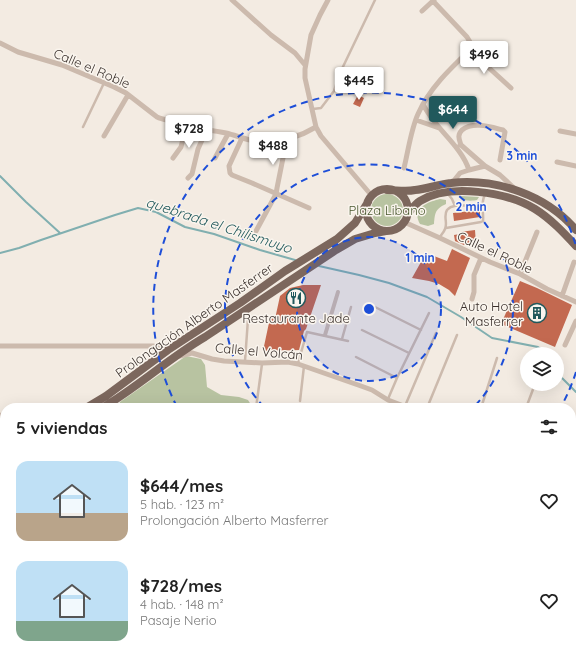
<!DOCTYPE html>
<html lang="es">
<head>
<meta charset="utf-8">
<style>
  body { margin:0; font-family:Quicksand,sans-serif; background:#f6f6f6; color:#222; height:100vh; display:flex; flex-direction:column; font-size:15px; white-space:nowrap }
  * { box-sizing:border-box; margin:0 }
  p { font-size:13px; color:#767676 }
  .icon { flex:none; width:22px; height:22px; fill:none; stroke:currentColor; stroke-width:2; stroke-linecap:round; stroke-linejoin:round }
  .map { position:relative; flex:1; overflow:hidden }
  .details { position:absolute; left:0px; top:403px; width:576px; height:256px; display:flex; flex-direction:column; background:#fff; border-radius:16px 16px 0 0; box-shadow:0 4px 16px #0002 }
  .details>* { flex:none }
  .buttons { position:absolute; left:520px; top:347px; display:grid; gap:8px }
  .buttons a { display:grid; place-items:center; width:44px; height:44px; border-radius:50%; background:#fff; box-shadow:0 4px 16px #0002; font-size:20px }
  .price { position:absolute; translate:-50% -34px; padding:0 9px; border-radius:4px; background:#fff; color:#222; font-size:13px; line-height:26px; filter:drop-shadow(0 1px 2px #0008) }
  .price::after { content:''; position:absolute; left:50%; top:24px; width:12px; height:9px; margin-left:-6px; background:inherit; clip-path:polygon(0 0,100% 0,50% 100%) }
  .price.current { background:#21595c; color:#fff }
  ul { padding:0; list-style:none }
  li { display:flex; align-items:center; gap:12px; height:100px; padding:0 16px }
  li span { display:grid; place-items:center; flex:none; width:112px; height:80px; border-radius:12px; color:#555 }
  li>.icon { margin-inline-start:auto }
  span .icon { width:48px; height:48px; fill:#fffc; stroke-width:1 }
  li b { font-size:17px }
  h2 { display:flex; justify-content:space-between; align-items:center; height:48px; padding:0 16px; font-size:17px }
  .map>svg:first-child { display:block }
  .green { fill:#b8c3a1 }
  .lines { fill:none; stroke-linecap:round; stroke-linejoin:round }
  .stream { stroke:#81afb0; stroke-width:2 }
  .building { fill:#c36950 }
  .service { stroke:#ccbaad; stroke-width:2.5 }
  .pedestrian { stroke:#ccbaad; stroke-width:4 }
  .minor { stroke:#ccbaad; stroke-width:5 }
  .primary { stroke:#7c675d; stroke-width:8 }
  .ring { fill:none; stroke:#1d4ed8; stroke-width:2; stroke-dasharray:7 5 }
  .labels { text-anchor:middle; dominant-baseline:central; stroke-width:3; stroke-linejoin:round; paint-order:stroke }
  .street-label { font-size:13px; fill:#3a302c; stroke:#faf5ee }
  .park-label { font-size:13px; fill:#4a5830; stroke:#faf5ee }
  .poi-label { font-size:13px; fill:#3a302c; stroke:#faf5ee; text-anchor:end }
  .water-label { font-size:14px; font-style:italic; fill:#21595c; stroke:#faf5ee }
  .centre { fill:#1d4ed8; stroke:#faf5ee; stroke-width:2 }
  .ring-label { font-size:12px; text-anchor:middle; font-weight:bold; fill:#1d4ed8; stroke:#faf5ee; stroke-width:3; stroke-linejoin:round; paint-order:stroke }
</style>
</head>
<body>
<div class="map">
<svg width="576" height="659" viewBox="0 0 576 659">
  <rect width="100%" height="100%" fill="#f3ebe2"/>
  <path class="green" d="M371 210a16 16 0 1 1 32 0a16 16 0 1 1-32 0Z
    M461 196 479 197 477 200C473 201 465 201 461 199Z
    M440 199 446 200V204C435 209 435 213 434 224L428 226 420 224C411 209 427 202 440 199Z
    M186 356 201 359 205 365 207 387 221 395 239 397 248 400 253 408H118L120 402Z
    M377 404 398 406 405 408H356L360 406Z
    M0 465 5 471V652L0 657Z
    M34 654H149L147 659H34Z
    M362 654H399L395 659H353Z"/>
  <g class="lines">
    <path class="stream" d="M0 176 26 202 60 233
      M0 253 19 248 41 240 115 215 138 208 156 212 185 227 214 234 260 250 295 260
      M319 266 359 275 389 283 427 297 461 317 492 338 538 347 548 354
      M557 371 558 374 576 392"/>
  </g>
  <path class="building" d="M358 95 364 98 360 107 353 104Z
    M480 210V217L454 221 453 213Z
    M475 230 476 244 464 245 455 241 454 235 460 234V232Z
    M452 249 470 258 455 296 449 290 439 284 429 281 412 278 426 253 447 261Z
    M520 281 537 288 572 305 555 347 501 324Z
    M303 285H321L306 329 304 331 299 350 263 351 270 318 275 319 280 296 290 288Z"/>
  <g class="lines">
    <path class="service" d="M313 109 321 108 334 91 340 73 375 0
      M83 127 104 83
      M448 194 452 199 455 206
      M446 228 481 222 483 221C484 212 480 203 485 195
      M440 237C441 235 444 232 445 229 448 223 443 216 447 210 455 201 472 209 481 204
      M371 305 421 330
      M362 330 409 353
      M342 339 351 307
      M356 357 397 378
      M245 361 248 319
      M298 363 307 332 348 341
      M388 399 397 378 429 313
      M300 401 304 366
      M405 406 436 333
      M256 408 262 364
      M427 408 457 335
      M481 408 497 358
      M526 408 535 384
      M571 569 576 571
      M571 589V586L576 580
      M571 593 572 597 576 600
      M571 640 576 633
      M525 659 528 654
      M557 659 561 654"/>
    <path class="pedestrian" d="M325 335 338 292"/>
    <path class="minor" d="M232 0 271 35 295 53 305 65
      M328 0 320 15 311 35 305 69V78L316 127 321 136 372 196
      M433 1 467 37 473 47 488 67 511 88
      M422 11 434 0
      M0 43 18 52 62 65 114 87 126 93 157 117C165 121 176 120 183 126 197 129 212 130 226 133 234 135 242 138 250 140 273 144 296 139 316 127
      M423 104C434 128 461 145 469 170L460 173 452 183
      M416 120 439 128
      M560 131 576 134
      M104 136 128 95
      M242 138 229 166 230 173 232 175 252 183 309 208
      M460 145H461L485 166 500 175 514 188
      M461 145C459 139 457 135 462 130 473 121 491 127 503 130L505 132 500 160
      M173 158 181 147 186 126
      M215 158 228 134
      M557 162 576 166
      M404 168C408 152 411 129 418 114 430 87 452 67 473 47
      M469 170 485 166
      M188 178 192 174 198 149 207 129
      M404 222 440 238 490 262 520 274 547 289 576 302
      M256 231 276 194 277 188 283 158 286 139
      M520 274 537 232
      M562 296 574 262
      M472 299 474 292V275L481 258
      M565 345 576 321
      M0 346H153L168 350
      M180 356 192 353 212 359 224 361 262 363 288 362 298 364 361 386 372 390 388 400 409 408
      M0 415 5 418
      M571 473 576 474
      M219 659 221 654
      M279 659 281 654
      M469 659 473 654"/>
    <path class="primary" d="M366 210a21 21 0 1 1 42 0a21 21 0 1 1-42 0Z
      M387 190C396 190 406 192 415 190 427 189 439 184 451 183 497 178 546 195 576 230
      M407 215C411 210 415 204 420 201 449 183 507 192 535 209 551 219 564 233 576 246
      M86 408 106 396 168 350 240 303 285 271 337 239 355 223 368 202
      M102 408C138 387 169 358 205 337L336 250 355 239 375 233 386 231
      M0 447 5 445
      M0 457 5 455"/>
  </g>
  <circle cx="369" cy="309" r="72" fill="#1d4ed8" fill-opacity=".12"/>
  <g class="ring">
    <circle cx="369" cy="309" r="72"/>
    <path d="M264 407A144 144 0 1 1 474 407"/>
    <path d="M576 372A216 216 0 0 1 561 407M177 407A216 216 0 1 1 576 246"/>
  </g>
  <defs>
    <g id="restaurant-ring" transform="scale(1)"><circle r="9.5" fill="#faf5ee" stroke="#21595c" stroke-width="1.5"/><path d="M-5-6h1v4h1v-4h1v4h1v-4h1v5L-1.5 .5V6h-2V.5L-5-1ZM5-6V6H3V1.5H1.5Q1.5-4 5-6Z" fill="#21595c"/></g>
    <g id="building-ring" transform="scale(1)"><circle r="9.5" fill="#faf5ee" stroke="#21595c" stroke-width="1.5"/><path d="M-4-6H4V6H1V3H-1V6H-4ZM-2.5-4.3h1.7v1.8h-1.7ZM.8-4.3h1.7v1.8H.8ZM-2.5-1h1.7V.8h-1.7ZM.8-1h1.7V.8H.8Z" fill="#21595c"/></g>
  </defs>
  <g fill-rule="evenodd">
    <use href="#restaurant-ring" x="296" y="298"/>
    <use href="#building-ring" x="537" y="313"/>
  </g>
  <g class="labels">
    <g class="street-label">
      <text transform="translate(92 68) rotate(23)">Calle el Roble</text>
      <text transform="translate(495 252) rotate(25)">Calle el Roble</text>
      <text transform="translate(194 320) rotate(-35)">Prolongación Alberto Masferrer</text>
      <text transform="translate(259 351) rotate(5)">Calle el Volcán</text>
    </g>
    <g class="park-label">
      <text x="387" y="210">Plaza Libano</text>
    </g>
    <g class="poi-label">
      <text x="523" y="306">Auto Hotel<tspan x="523" dy="15">Masferrer</tspan></text>
      <text x="296" y="318" text-anchor="middle">Restaurante Jade</text>
    </g>
    <g class="water-label">
      <text transform="translate(219 225) rotate(18)">quebrada el Chilismuyo</text>
    </g>
  </g>
  <circle cx="369" cy="309" r="6" class="centre"/>
  <g class="ring-label">
    <text x="522" y="160">3 min</text>
    <text x="471" y="211">2 min</text>
    <text x="420" y="262">1 min</text>
  </g>
</svg>
<div class="buttons">
<a><svg class="icon" aria-label="layers" viewBox="0 0 24 24"><path d="M12 4l9 5-9 5-9-5zM3 14l9 5 9-5"/></svg></a>
</div>
<b class="price" style="left:484px;top:75px">$496</b>
<b class="price" style="left:359px;top:101px">$445</b>
<b class="price current" style="left:453px;top:130px">$644</b>
<b class="price" style="left:189px;top:149px">$728</b>
<b class="price" style="left:273px;top:166px">$488</b>
<section class="details">
<h2>5 viviendas<svg class="icon" aria-label="filters" viewBox="0 0 24 24"><path d="M4 7h16M4 17h16"/><circle cx="9" cy="7" r="2"/><circle cx="15" cy="17" r="2"/></svg></h2>
<ul>
<li><span style="background:linear-gradient(#bfe0f5 65%,#b9a48a 0)"><svg class="icon" aria-label="home" viewBox="0 0 24 24"><path d="M3 11l9-7 9 7M6 9v11h12V9"/></svg></span><div><b>$644/mes</b><p>5 hab. · 123 m²</p><p>Prolongación Alberto Masferrer</p></div><svg class="icon" aria-label="heart" viewBox="0 0 24 24"><path d="M12 20l-8-8c-3-5 5-10 8-4 3-6 11-1 8 4z"/></svg></li>
<li><span style="background:linear-gradient(#bfe0f5 75%,#7fa58c 0)"><svg class="icon" aria-label="home" viewBox="0 0 24 24"><path d="M3 11l9-7 9 7M6 9v11h12V9"/></svg></span><div><b>$728/mes</b><p>4 hab. · 148 m²</p><p>Pasaje Nerio</p></div><svg class="icon" aria-label="heart" viewBox="0 0 24 24"><path d="M12 20l-8-8c-3-5 5-10 8-4 3-6 11-1 8 4z"/></svg></li>
</ul>
</section>
</div>
</body>
</html>
